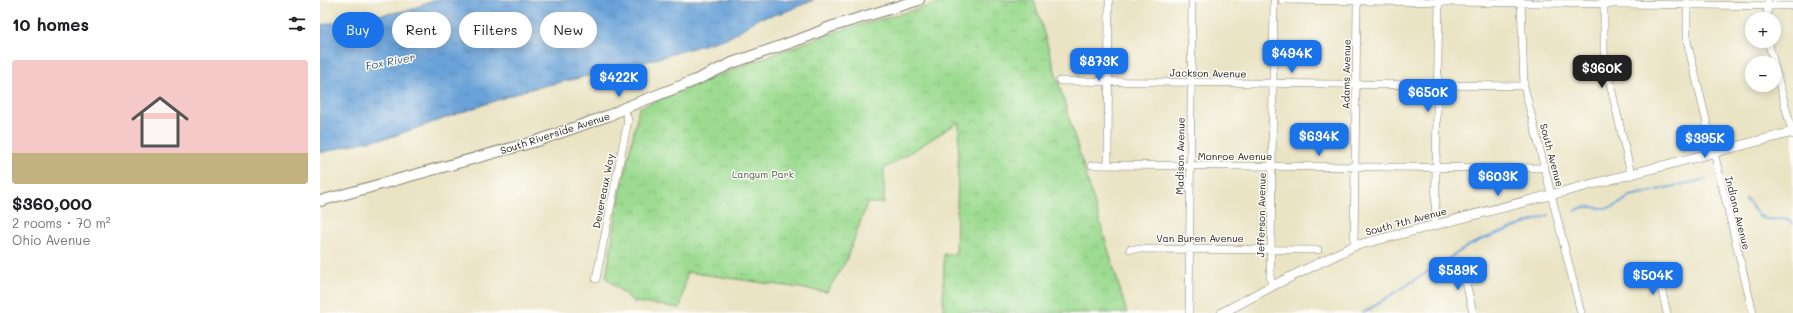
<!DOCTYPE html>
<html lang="en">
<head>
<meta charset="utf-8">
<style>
  body { margin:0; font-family:Mali,sans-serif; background:#f2f2f2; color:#202124; height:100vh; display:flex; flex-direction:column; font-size:15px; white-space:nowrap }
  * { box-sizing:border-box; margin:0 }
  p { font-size:13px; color:#757577 }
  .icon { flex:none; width:22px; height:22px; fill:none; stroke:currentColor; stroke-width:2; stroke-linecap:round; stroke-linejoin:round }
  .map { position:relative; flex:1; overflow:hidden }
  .details { display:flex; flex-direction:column; background:#fff; width:320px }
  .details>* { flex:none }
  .hud { position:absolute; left:12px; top:12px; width:380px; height:36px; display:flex; gap:8px }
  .controls { position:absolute; left:1425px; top:12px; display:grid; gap:8px }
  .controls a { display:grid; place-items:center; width:36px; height:36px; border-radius:50%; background:#fff; box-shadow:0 2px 10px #0003; font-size:20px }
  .price { position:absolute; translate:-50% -34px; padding:0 9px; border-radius:8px; background:#1a73e8; color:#fff; font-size:13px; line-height:26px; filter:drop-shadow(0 1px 2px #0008) }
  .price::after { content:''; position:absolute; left:50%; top:24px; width:12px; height:9px; margin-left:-6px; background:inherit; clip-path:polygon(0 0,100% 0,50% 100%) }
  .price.selected { background:#222; color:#fff }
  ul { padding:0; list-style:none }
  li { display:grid; align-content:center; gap:8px; height:212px; padding:0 12px }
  li span { display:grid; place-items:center; height:124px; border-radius:4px; color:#555 }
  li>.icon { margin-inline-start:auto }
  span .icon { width:72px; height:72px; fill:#fffc; stroke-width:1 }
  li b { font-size:17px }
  h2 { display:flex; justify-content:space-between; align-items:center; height:48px; padding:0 12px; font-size:17px }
  .pill { padding:0 14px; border-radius:18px; background:#fff; box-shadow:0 2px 10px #0003; font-size:14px; line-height:36px }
  .pill.selected { background:#1a73e8; color:#fff }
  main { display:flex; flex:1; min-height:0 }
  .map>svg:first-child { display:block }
  .park { fill:url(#park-crowns); stroke:#5c7c56 }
  .water { fill:url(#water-ripples); stroke:#425f7a }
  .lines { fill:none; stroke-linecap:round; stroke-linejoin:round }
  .stream { stroke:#69a2d8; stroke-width:2 }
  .minor-casing { stroke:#838070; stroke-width:8 }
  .tertiary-casing { stroke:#838070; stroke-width:10 }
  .secondary-casing { stroke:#838070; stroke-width:12 }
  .minor { stroke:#fff; stroke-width:7 }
  .tertiary { stroke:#fff; stroke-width:9 }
  .secondary { stroke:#fff; stroke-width:10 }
  .labels { text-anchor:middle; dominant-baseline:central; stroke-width:3; stroke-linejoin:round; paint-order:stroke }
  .street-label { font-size:10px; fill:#1c1c1c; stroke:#fdfcf7 }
  .park-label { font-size:10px; fill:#495f45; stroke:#fdfcf7 }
  .water-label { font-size:11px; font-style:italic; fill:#3f5871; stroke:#fdfcf7 }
</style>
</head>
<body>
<main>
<section class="details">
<h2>10 homes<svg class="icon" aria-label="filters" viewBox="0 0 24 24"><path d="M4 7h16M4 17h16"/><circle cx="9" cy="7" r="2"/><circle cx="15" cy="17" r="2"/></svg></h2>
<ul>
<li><span style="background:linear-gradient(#f6c9c9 75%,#c2b280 0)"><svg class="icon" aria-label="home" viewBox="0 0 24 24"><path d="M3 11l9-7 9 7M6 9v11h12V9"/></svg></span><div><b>$360,000</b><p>2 rooms · 70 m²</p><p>Ohio Avenue</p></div></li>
</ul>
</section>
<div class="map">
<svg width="1473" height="313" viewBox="0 0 1473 313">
  <defs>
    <pattern id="park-crowns" width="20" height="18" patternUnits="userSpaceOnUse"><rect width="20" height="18" fill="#9ddb91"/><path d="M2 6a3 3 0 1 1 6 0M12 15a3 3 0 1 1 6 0" fill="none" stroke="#87bb7c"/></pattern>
    <pattern id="water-ripples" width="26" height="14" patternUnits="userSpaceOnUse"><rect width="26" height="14" fill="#69a2d8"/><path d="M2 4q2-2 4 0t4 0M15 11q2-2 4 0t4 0" fill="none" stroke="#5683ae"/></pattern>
  </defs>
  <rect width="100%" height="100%" fill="#fdfcf7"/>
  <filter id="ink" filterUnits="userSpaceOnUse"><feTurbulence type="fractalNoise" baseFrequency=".025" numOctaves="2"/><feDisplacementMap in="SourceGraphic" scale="8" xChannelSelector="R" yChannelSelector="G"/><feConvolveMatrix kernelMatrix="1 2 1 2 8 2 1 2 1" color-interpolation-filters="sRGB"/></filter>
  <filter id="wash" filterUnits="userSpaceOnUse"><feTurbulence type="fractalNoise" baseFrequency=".012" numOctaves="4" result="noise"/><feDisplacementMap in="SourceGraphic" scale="16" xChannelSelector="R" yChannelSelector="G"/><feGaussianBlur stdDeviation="0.9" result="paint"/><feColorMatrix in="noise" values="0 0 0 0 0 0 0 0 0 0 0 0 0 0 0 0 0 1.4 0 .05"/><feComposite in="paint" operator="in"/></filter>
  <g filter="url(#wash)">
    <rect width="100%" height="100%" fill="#eae4c5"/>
    <path class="park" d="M630 0H714L807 313H623L624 254H636L639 122 564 169V203H547L527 259 507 292 367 272 360 308 314 302 286 278 298 205 319 108 414 69 512 33Z"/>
    <path class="water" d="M113 0H494L462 13 439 18 410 37 308 67 206 90 68 138 47 141 0 153V25L90 10Z"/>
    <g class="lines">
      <path class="stream" d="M1426 199C1432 205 1435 214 1443 218 1453 223 1464 214 1473 224
        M1255 211C1267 203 1275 209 1287 208 1295 208 1304 201 1310 196L1386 179
        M1043 313 1150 245 1163 239 1229 215"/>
    </g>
  </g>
  <g filter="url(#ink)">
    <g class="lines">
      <g class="minor-casing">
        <path id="minor" d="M962 0 1473 6
          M1201 0 1204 86 1261 313
          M1284 0V51L1287 70 1311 174
          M1367 0V41L1433 313
          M1447 19 1448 0
          M1448 41 1454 63
          M1454 64 1473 135
          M740 81 1204 86
          M772 165 1225 168
          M788 165 789 0
          M1115 224 1119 1
          M1034 246 1037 6 1040 0
          M810 249 998 250
          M1142 265 1153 313
          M1338 274 1347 313
          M276 279 308 120 304 108
          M952 286 950 276 951 248 954 0
          M869 313 872 0"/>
      </g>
      <g class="tertiary-casing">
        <path id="tertiary" d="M902 313 952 286 1034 246 1473 132"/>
      </g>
      <g class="secondary-casing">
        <path id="secondary" d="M0 201 217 141 290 115 304 108 376 80 412 63 489 36 510 27 599 0"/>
      </g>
      <use href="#minor" class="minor"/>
      <use href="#tertiary" class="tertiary"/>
      <use href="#secondary" class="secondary"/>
    </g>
  </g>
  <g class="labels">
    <g class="street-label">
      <text transform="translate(888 73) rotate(1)">Jackson Avenue</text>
      <text transform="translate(1026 74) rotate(-89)">Adams Avenue</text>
      <text transform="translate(235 133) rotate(-18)">South Riverside Avenue</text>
      <text transform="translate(1232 155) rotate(75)">South Avenue</text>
      <text transform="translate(860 156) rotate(-89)">Madison Avenue</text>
      <text x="915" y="156">Monroe Avenue</text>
      <text transform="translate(283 191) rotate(-79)">Devereaux Way</text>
      <text transform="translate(1418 213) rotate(76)">Indiana Avenue</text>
      <text transform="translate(941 215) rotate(-89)">Jefferson Avenue</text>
      <text transform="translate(1086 221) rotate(-15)">South 7th Avenue</text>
      <text x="880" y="238">Van Buren Avenue</text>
    </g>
    <g class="park-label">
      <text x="443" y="174">Langum Park</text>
    </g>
    <g class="water-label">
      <text transform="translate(70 61) rotate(-11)">Fox River</text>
    </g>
  </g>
</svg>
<div class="controls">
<a>+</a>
<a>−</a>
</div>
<b class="price" style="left:972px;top:74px">$494K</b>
<b class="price" style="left:779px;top:82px">$873K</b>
<b class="price selected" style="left:1282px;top:89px">$360K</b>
<b class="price" style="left:299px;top:98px">$422K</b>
<b class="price" style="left:1108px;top:113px">$650K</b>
<b class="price" style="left:999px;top:157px">$634K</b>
<b class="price" style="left:1385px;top:159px">$395K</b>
<b class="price" style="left:1178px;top:197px">$603K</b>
<b class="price" style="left:1138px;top:291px">$589K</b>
<b class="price" style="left:1333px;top:296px">$504K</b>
<div class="hud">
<a class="pill selected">Buy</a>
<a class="pill">Rent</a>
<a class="pill">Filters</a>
<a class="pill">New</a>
</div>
</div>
</main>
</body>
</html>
